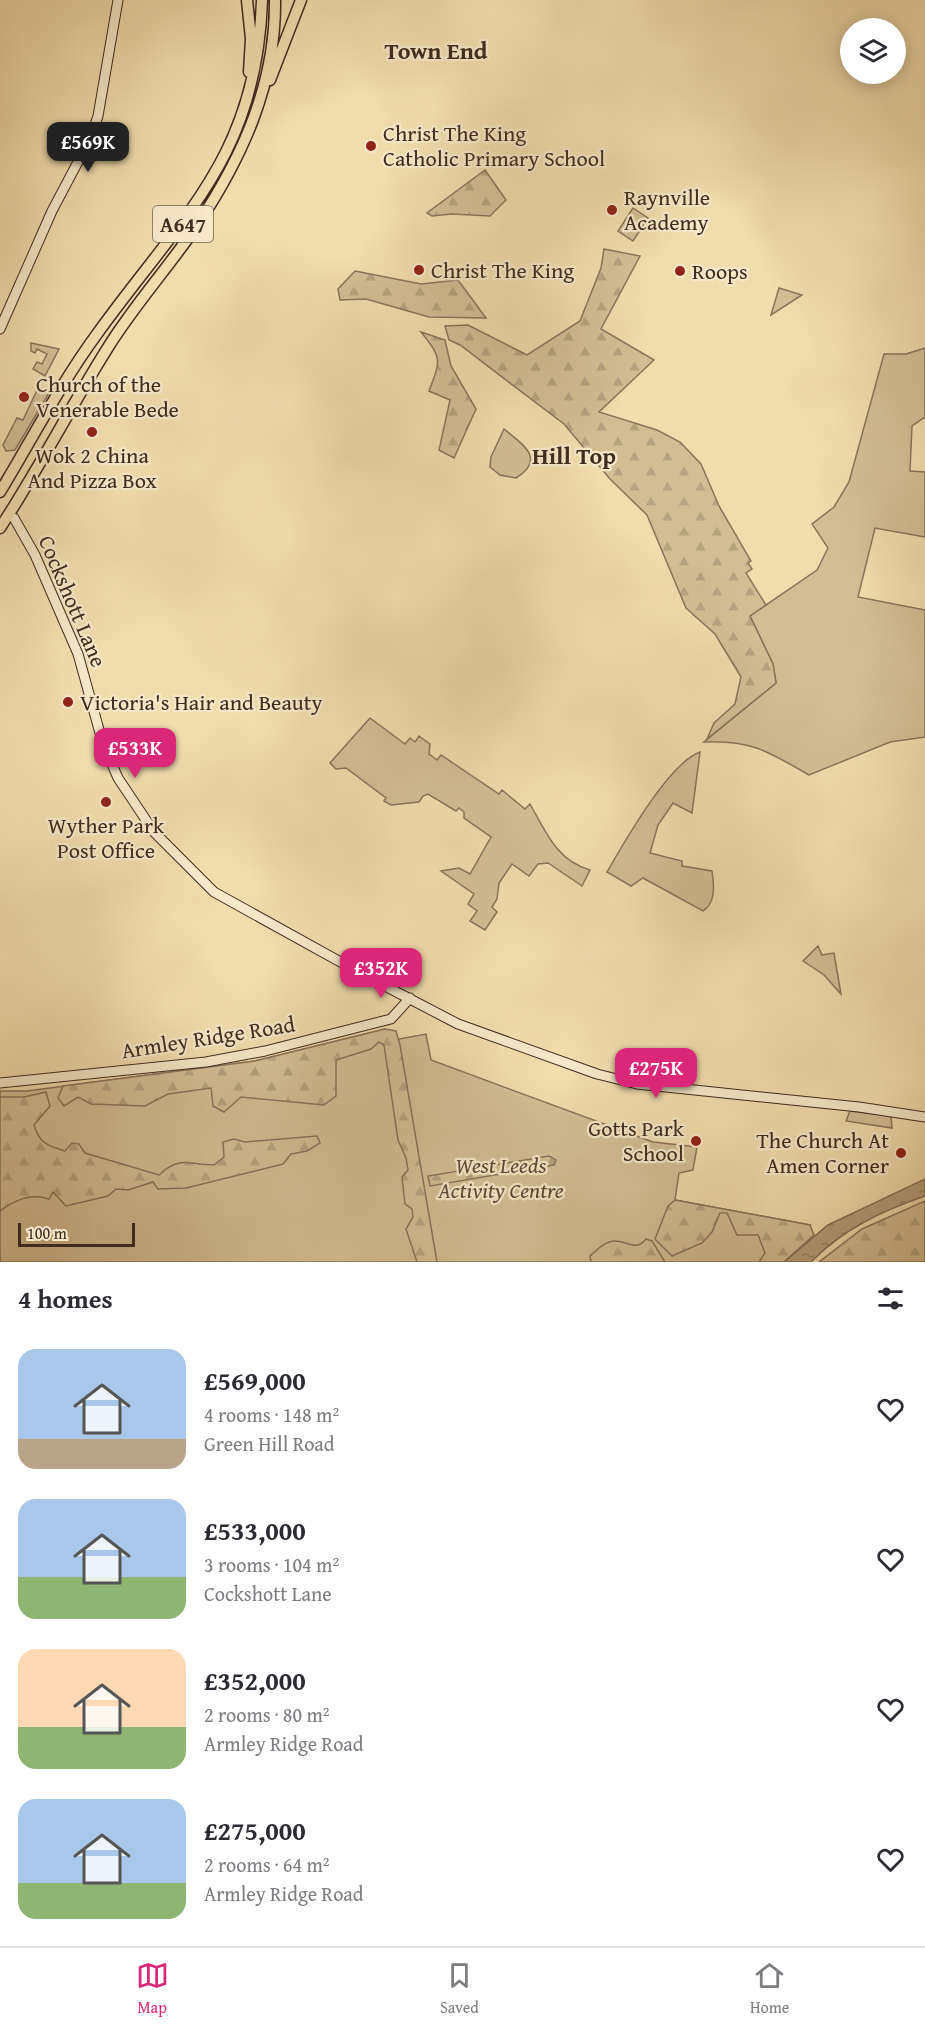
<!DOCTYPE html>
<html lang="en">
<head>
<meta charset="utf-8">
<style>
  body { margin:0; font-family:"Gentium Book Plus",serif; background:#f2f2f3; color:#2b2b33; height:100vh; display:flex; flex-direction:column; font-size:22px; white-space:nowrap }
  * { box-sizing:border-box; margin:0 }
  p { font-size:20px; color:#7c7c81 }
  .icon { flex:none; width:33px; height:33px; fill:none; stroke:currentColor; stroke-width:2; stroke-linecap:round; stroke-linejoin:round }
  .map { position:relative; height:1262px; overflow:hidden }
  .side { display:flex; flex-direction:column; background:#fff; flex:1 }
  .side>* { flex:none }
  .fabs { position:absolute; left:840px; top:18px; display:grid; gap:12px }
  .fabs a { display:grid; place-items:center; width:66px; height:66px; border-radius:50%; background:#fff; box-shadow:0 3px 15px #0003; font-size:30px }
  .scale { position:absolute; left:18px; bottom:15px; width:117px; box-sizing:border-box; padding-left:6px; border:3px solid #412a1f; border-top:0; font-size:16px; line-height:21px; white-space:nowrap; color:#412a1f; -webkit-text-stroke:4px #f6e8c9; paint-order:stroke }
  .price { position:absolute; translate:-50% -51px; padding:0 14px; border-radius:12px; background:#db2777; color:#fff; font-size:20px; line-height:39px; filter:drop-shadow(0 2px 3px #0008) }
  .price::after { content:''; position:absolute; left:50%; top:36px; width:18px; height:14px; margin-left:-9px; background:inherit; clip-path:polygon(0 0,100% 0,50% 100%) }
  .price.current { background:#222; color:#fff }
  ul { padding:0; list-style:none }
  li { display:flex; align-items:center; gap:18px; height:150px; padding:0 18px }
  li span { display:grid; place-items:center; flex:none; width:168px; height:120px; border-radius:18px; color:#555 }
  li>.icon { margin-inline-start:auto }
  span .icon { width:72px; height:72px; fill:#fffc; stroke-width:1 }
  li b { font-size:26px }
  h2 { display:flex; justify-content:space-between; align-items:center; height:72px; padding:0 18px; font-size:26px }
  .dock { display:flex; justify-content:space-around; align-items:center; height:84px; border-top:2px solid #e1e1e2; background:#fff; font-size:16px; color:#7c7c81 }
  .dock a { display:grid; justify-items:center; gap:3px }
  .dock .current { color:#db2777 }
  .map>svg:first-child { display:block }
  .green { fill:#d3be94; stroke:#8a745a; stroke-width:1.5 }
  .forest { fill:url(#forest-firs); stroke:#8a745a; stroke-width:1.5 }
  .water { fill:url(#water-ripples); stroke:#877057; stroke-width:1.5 }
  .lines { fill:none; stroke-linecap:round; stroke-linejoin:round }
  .secondary-casing { stroke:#412a1f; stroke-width:11 }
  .primary-casing { stroke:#412a1f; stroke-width:13 }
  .secondary { stroke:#f6e8c9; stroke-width:9 }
  .primary { stroke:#f1dcac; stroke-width:10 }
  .poi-dot { fill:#8f2418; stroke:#f6e8c9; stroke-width:2 }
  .labels { text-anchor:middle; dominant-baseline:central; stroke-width:4.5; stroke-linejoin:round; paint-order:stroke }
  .shield { fill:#f6e8c9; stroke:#776352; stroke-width:1.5 }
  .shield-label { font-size:21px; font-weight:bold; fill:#412a1f }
  .poi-label { font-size:22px; fill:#412a1f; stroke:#f6e8c9; text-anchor:start }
  .street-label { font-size:22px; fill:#412a1f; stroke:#f6e8c9 }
  .park-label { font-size:22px; font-style:italic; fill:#5e4836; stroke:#f6e8c9 }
  .neighbourhood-label { font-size:24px; font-weight:bold; fill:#412a1f; stroke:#f6e8c9 }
</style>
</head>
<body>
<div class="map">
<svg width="925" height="1262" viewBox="0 0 925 1262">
  <defs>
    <pattern id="forest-firs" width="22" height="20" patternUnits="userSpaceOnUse" patternTransform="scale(1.5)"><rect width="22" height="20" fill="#d3be94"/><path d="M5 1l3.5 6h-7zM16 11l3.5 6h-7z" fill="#b6a37f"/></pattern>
    <pattern id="water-ripples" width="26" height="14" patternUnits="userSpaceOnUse" patternTransform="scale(1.5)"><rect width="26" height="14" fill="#b59f7c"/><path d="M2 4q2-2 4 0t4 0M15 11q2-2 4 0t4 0" fill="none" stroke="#958265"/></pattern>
  </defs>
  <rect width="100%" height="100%" fill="#f1dcac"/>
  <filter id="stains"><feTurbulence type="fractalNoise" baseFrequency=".00333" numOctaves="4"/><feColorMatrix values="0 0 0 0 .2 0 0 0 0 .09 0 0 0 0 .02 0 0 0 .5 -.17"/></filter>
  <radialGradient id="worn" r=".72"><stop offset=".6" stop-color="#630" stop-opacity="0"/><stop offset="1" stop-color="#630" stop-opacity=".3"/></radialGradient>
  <path class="green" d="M633 208 648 218 633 241 618 231Z
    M779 288 802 295 771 315Z
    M31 343 59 349 45 376 33 369 37 362 42 364 47 354 37 349 35 353 31 351Z
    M925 348V417L912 426 910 471 925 472V537L875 528 858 597 925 610V737L890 742 809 775C769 752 752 740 704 742L776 683 773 664 750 616 817 570 828 548 812 524 834 507 849 482 884 354H906Z
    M38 388 49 393 15 450 6 451 3 445 17 418 23 420Z
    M504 429C522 444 547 459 516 478L500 475 490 467 491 457Z
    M370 718 405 744 410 738 415 742 419 736 430 744 429 754 437 760 441 755 499 794 502 790 525 809 530 804C546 832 557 861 590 870L582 886 548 863 538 864 529 876 512 864 499 883 497 899 492 907 497 912 485 930 470 921 477 911 468 904 474 894 441 871 459 868 470 874 491 837 464 818V812L459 808 456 811 428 794 423 796 419 802 391 805 384 801 386 798 346 768 336 769 330 763Z
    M700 752 692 813 673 803 658 825 650 853 682 861V866L712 871C714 885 716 903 703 911L643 878 631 886 607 872C625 841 669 763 700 752Z
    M818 946 822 955 834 953 841 994 824 975 803 961Z
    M385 1029 394 1040 426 1034 431 1060 653 1142 697 1147 693 1170 679 1173 675 1200 810 1225 776 1262H0V1091H27L255 1061Z
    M850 1111 891 1116 892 1128 846 1121Z"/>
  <path class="forest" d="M485 170 506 200 490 216 452 214 432 216 427 213Z
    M604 249 640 256 601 329 654 360 599 412 657 430 680 442 701 464 719 506 751 561 748 563 752 569 746 573 766 605 750 616 773 664 776 683 707 739 714 723 735 704 741 677 715 634 686 608 647 515 610 479 564 424 460 345 449 340 445 326 468 325 527 355 580 321 601 268Z
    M355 271 421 284 458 280 486 318 429 317 366 299 340 300 338 289Z
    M421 332 445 340 451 366 476 409 454 458 439 450 450 400 429 391C441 360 442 358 421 332Z
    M385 1029 396 1031 400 1045 437 1262H417L406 1229 413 1217 412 1209 405 1204 402 1177 408 1170 406 1158 398 1140 384 1045 379 1042 371 1049 336 1060V1096L324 1105 241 1097 224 1112 213 1106 211 1088 168 1094 145 1106 91 1104 78 1097 64 1106 58 1098 63 1086 255 1061Z
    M46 1092 50 1106 34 1125C39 1143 48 1146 65 1151L72 1143 79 1144 85 1153 159 1175C180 1155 189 1165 214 1165L224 1157 223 1142 234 1139 245 1142 317 1136 320 1143 307 1151 291 1154 283 1164 186 1188 158 1189 153 1182 128 1190 116 1189 108 1196 66 1206 53 1192 49 1199C30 1193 15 1200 0 1211V1097H24Z
    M549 1156 556 1160 554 1165 430 1186 428 1176Z
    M675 1200 810 1225 814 1235 784 1262H759L765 1253 758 1235H737L727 1213H720L712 1232 702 1243 672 1256 655 1239 668 1206Z
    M925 1201V1262H819L862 1229Z
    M646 1239 652 1241 665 1262H591L590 1256C597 1250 605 1241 615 1241 627 1241 636 1252 646 1239Z"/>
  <path class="water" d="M925 1179V1196C882 1211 843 1229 811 1262H784L828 1225Z"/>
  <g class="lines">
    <g class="secondary-casing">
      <path id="secondary" d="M0 329 52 211 90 139 98 116 118 0
        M9 515 14 518 35 555 78 654 103 744 118 778 154 832 214 892 364 975 458 1024 597 1074 637 1084 859 1107 925 1117
        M0 1083 206 1062 265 1051 391 1019 410 998"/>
    </g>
    <g class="primary-casing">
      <path id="primary" d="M247 0 251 39 249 72
        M270 80 301 0
        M0 492C32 439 61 383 97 334 182 216 257 157 262 0
        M0 528C38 470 70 408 107 349 134 305 169 267 198 224 243 156 276 83 275 0"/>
    </g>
    <use href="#secondary" class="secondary"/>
    <use href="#primary" class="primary"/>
  </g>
  <g class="poi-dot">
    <circle cx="371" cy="146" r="6"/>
    <circle cx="612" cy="210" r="6"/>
    <circle cx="419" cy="270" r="6"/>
    <circle cx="680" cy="271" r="6"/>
    <circle cx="24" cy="397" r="6"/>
    <circle cx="92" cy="432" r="6"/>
    <circle cx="68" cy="702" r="6"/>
    <circle cx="106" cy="802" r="6"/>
    <circle cx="696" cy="1141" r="6"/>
    <circle cx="901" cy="1153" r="6"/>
  </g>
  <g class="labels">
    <rect class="shield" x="153" y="206" width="60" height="36" rx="4.5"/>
    <g class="shield-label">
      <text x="183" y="224">A647</text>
    </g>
    <g class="poi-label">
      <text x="383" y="133">Christ The King<tspan x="383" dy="25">Catholic Primary School</tspan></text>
      <text x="624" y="197">Raynville<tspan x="624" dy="25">Academy</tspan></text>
      <text x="431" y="270">Christ The King</text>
      <text x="692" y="271">Roops</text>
      <text x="36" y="384">Church of the<tspan x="36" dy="25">Venerable Bede</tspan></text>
      <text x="92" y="455" text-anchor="middle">Wok 2 China<tspan x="92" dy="25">And Pizza Box</tspan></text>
      <text x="80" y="702">Victoria's Hair and Beauty</text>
      <text x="106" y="825" text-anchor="middle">Wyther Park<tspan x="106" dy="25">Post Office</tspan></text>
      <text x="684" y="1128" text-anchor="end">Gotts Park<tspan x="684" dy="25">School</tspan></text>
      <text x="889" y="1140" text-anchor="end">The Church At<tspan x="889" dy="25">Amen Corner</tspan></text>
    </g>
    <g class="street-label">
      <text transform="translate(73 601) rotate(67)">Cockshott Lane</text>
      <text transform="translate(208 1037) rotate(-9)">Armley Ridge Road</text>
    </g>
    <g class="park-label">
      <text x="501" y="1165">West Leeds<tspan x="501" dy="25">Activity Centre</tspan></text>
    </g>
    <g class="neighbourhood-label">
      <text x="436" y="50">Town End</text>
      <text x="574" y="455">Hill Top</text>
    </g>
  </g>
  <rect width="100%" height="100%" filter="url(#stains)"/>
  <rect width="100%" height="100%" fill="url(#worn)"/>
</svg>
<div class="fabs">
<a><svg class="icon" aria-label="layers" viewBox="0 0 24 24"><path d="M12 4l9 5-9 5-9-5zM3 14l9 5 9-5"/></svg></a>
</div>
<div class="scale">100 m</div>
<b class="price current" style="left:88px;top:173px">£569K</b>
<b class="price" style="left:135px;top:779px">£533K</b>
<b class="price" style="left:381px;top:999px">£352K</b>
<b class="price" style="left:656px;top:1099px">£275K</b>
</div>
<section class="side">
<h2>4 homes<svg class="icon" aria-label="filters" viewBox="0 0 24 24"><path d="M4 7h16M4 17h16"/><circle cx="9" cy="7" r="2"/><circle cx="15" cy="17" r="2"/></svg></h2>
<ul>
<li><span style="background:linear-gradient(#a9c7e8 75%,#b9a48a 0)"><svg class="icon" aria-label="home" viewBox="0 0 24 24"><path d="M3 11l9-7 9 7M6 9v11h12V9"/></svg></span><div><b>£569,000</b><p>4 rooms · 148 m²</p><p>Green Hill Road</p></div><svg class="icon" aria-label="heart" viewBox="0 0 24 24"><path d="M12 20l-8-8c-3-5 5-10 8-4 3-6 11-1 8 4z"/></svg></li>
<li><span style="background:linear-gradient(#a9c7e8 65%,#8fb573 0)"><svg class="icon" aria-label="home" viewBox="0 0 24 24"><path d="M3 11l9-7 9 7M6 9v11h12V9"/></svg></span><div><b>£533,000</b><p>3 rooms · 104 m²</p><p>Cockshott Lane</p></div><svg class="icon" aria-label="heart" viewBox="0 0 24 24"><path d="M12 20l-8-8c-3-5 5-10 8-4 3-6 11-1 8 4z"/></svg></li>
<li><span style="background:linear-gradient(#ffd9b3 65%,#8fb573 0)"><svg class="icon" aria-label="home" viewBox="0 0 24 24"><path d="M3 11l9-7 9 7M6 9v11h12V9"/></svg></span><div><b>£352,000</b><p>2 rooms · 80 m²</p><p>Armley Ridge Road</p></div><svg class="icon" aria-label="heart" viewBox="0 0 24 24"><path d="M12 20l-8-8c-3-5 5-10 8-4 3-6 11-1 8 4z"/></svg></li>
<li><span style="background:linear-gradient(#a9c7e8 70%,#8fb573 0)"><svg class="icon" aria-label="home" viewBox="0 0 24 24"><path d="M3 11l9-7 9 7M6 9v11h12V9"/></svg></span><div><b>£275,000</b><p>2 rooms · 64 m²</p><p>Armley Ridge Road</p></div><svg class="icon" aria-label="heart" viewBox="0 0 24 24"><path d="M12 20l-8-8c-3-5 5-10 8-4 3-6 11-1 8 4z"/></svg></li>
</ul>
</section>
<nav class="dock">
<a class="current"><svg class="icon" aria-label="map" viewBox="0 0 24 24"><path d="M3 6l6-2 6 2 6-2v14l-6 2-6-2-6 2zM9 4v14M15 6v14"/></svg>Map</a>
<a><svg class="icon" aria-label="saved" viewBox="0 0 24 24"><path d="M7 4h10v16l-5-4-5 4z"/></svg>Saved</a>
<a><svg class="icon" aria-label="home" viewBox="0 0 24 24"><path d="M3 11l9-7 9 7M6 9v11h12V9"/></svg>Home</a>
</nav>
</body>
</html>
